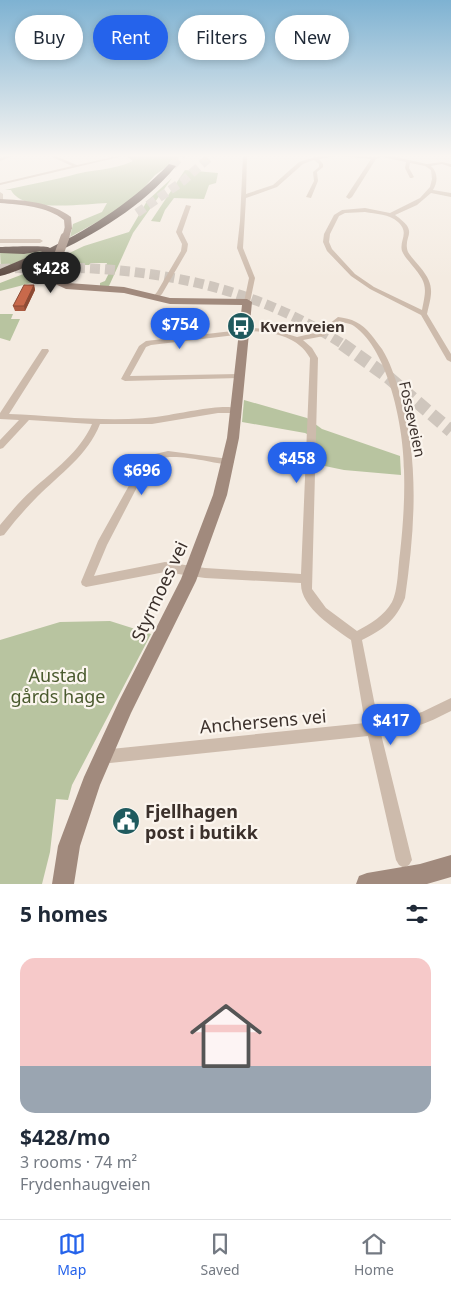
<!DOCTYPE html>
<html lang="en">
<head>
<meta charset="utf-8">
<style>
  body { margin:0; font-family:"Noto Sans",sans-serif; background:#f2f2f3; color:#1f2937; height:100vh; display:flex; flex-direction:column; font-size:19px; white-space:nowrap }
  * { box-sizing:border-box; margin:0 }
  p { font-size:16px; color:#747a83 }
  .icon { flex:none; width:28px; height:28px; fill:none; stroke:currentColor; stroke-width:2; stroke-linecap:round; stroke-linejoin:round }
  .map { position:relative; height:884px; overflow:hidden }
  .drawer { display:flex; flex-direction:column; background:#fff; flex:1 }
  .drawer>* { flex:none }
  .hud { position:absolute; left:15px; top:15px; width:421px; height:45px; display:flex; gap:10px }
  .price { position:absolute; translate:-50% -42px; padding:0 11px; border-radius:18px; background:#2563eb; color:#fff; font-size:16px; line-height:32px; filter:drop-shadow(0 1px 2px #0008) }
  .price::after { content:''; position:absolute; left:50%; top:30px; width:15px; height:11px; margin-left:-8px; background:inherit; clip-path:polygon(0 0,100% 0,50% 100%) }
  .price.on { background:#222; color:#fff }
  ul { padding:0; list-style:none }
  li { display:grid; align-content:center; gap:10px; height:265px; padding:0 20px }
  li+li { border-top:1px solid #e0e1e3 }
  li span { display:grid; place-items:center; height:155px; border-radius:15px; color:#555 }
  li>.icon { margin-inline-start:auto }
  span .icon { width:90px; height:90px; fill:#fffc; stroke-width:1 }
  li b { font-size:21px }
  h2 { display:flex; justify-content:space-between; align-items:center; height:60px; padding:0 20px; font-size:21px }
  .chip { padding:0 18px; border-radius:22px; background:#fff; box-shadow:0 2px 8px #0003; font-size:18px; line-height:45px }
  .chip.on { background:#2563eb; color:#fff }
  .tabs { display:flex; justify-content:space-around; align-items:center; height:70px; border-top:1px solid #e0e1e3; background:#fff; font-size:14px; color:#747a83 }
  .tabs a { display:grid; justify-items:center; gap:2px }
  .tabs .on { color:#2563eb }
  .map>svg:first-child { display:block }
  .green { fill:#b8c4a0 }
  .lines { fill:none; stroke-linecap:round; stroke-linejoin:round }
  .trunk-tunnel-far1 { stroke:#cfc6bd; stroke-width:10; stroke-dasharray:10 5; stroke-linecap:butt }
  .trunk-tunnel { stroke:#cfc6bd; stroke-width:13; stroke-dasharray:13 6; stroke-linecap:butt }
  .motorway-tunnel { stroke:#cfc6bd; stroke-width:9; stroke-dasharray:9 4.5; stroke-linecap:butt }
  .minor { fill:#cdbbac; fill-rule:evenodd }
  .secondary { fill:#a18a7d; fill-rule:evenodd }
  .motorway { fill:#5c4a42; fill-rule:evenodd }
  .secondary-bridge-far1 { stroke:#a18a7d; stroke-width:7 }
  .secondary-bridge { stroke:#a18a7d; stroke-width:9 }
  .wall { fill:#ac5a40 }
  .shaded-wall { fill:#8c4a34 }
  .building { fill:#c8694b; stroke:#8c4a34 }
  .labels { text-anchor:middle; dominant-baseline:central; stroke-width:4.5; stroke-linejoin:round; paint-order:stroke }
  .poi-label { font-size:15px; font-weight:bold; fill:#3b302b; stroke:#fbf5ee; text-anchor:start }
  .street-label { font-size:15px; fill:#3b302b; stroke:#fbf5ee }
  .near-street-label { font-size:18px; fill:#3b302b; stroke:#fbf5ee }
  .near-park-label { font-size:18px; fill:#4a5a2e; stroke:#fbf5ee }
  .near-poi-label { font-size:18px; font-weight:bold; fill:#3b302b; stroke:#fbf5ee; text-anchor:start }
</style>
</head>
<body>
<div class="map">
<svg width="451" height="884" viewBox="0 0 451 884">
  <rect width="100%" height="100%" fill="#f4ebe1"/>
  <path class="green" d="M131 155H178L179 158 155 175 137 196 108 216 70 237 73 224 102 212 107 203C84 204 22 213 11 190H5C26 185 50 181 69 176 91 169 112 171 133 161L126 156Z
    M185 170 218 173 216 183 209 185 204 199 174 198 165 210 160 222 151 221Z
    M172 178 133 233 109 286H100V283L105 281 112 267 106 266 107 263H91L89 265H83L80 273H75L80 265 65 264 57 276 63 256 84 246 129 232 147 201Z
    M48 249 1 269 0 252Z
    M51 267 47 279 0 291V283L39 268Z
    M0 314H13L11 319H20L10 341 0 338Z
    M244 400 307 418 322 429 400 456 401 475 344 470 315 464V438L305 433 242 422Z
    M110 621 151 634 72 785 68 800 56 799 50 852 42 884H0V640L60 622Z"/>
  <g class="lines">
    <path class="trunk-tunnel-far1" d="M0 269C120 262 241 277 344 345"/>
    <path class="trunk-tunnel" d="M342 344 388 377 451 431"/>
    <path class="motorway-tunnel" d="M172 166 182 155
      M137 213 183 181 212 155"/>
    <path class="minor" d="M10 155H15L0 161V158Z
      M48 155H53L77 165 122 155H128L0 185V183L72 166Z
      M243 155H247L246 194 273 185 299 162 315 157 331 155 374 157 387 155 427 164 442 162 451 164V167L442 164 431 166C438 172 438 182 433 190L451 193V197L431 193 417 205 395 215C421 233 402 235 408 252 411 257 416 262 420 267 435 285 432 293 427 314L451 354V362L447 360 421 315 370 289 351 276 327 251 323 242 324 234 334 215 342 210 365 208 390 213 420 198 430 187 432 179 431 170 425 166 410 163 409 168 414 177 412 178H410L405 168 406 162 382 157 376 159 352 197 349 199 346 197 371 159 338 156 319 159 323 164V167L317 172 318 181 311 198 306 197 314 181 313 172 319 167V164L314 160 303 164 277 187 246 198 243 248 255 278 250 302 247 304 244 302 249 278 237 248 240 221ZM365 212C376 214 389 214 398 222 410 233 399 240 402 251 404 256 408 260 411 264 427 283 427 286 422 310L374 287 355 274 332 249 329 242 330 234 339 216 345 213Z
      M0 192 3 194V200L0 202Z
      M186 205 191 206 182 232 188 244 187 251 162 294 157 299H153L152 298 157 292 181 251 182 244 176 232Z
      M0 239H40L43 241 40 243H0Z
      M338 317C344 318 351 319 356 322 367 327 375 340 382 349 390 362 395 377 399 391 420 458 415 529 405 598 395 621 384 629 362 640L378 721 397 719 422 712 451 698V711C428 723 406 732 381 734L412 860 409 865 404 868 399 865 396 860 368 736 110 763 99 758 97 753 99 748 104 746 111 749 365 723 351 640C334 628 300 607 301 583L205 578 165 572 86 587 82 585 81 582 98 541 141 464 145 460 155 454 168 451 229 459 232 460 234 462 232 464 229 465C212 463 176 453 160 459 155 460 151 465 147 468L107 545 94 576 165 562 205 568 301 574 310 358C297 335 271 332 247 331V334H244L151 345 146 347 130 376 239 374 243 376 239 378 125 381 121 379 139 346 146 341 241 330 242 328 244 327 274 330 297 337 319 332ZM339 321C344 323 350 323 354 326 389 350 404 430 404 470 405 498 403 526 400 553 398 567 398 591 392 602 384 616 370 624 357 631L326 608 312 589 318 358 312 348 303 340 324 336Z
      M42 349H48L49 351 9 414C60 416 119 424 169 415 183 413 231 402 240 410L236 413H218L152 424H100C88 455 60 474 37 497 25 509 14 522 4 535L0 536V525C10 513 20 501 32 490 54 470 80 452 92 424L29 420 3 448 0 449V440L19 420 0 419V413Z"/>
    <path class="secondary" d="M0 199C24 200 51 202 71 217L72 229 65 231 64 220C47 206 22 205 0 203Z
      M53 268 57 271V278L68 283 124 287 170 298 247 299 252 302 239 438 227 495 196 581 131 713 100 785 80 846 74 884H52L58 846 84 777 119 701 181 579 213 495 227 438 242 305 170 304 124 293 66 289 51 282 48 277 49 271Z
      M451 855V877L427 884H356L359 876 367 873 420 864Z"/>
    <path class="motorway" d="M169 164 176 166C141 209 89 238 40 260 27 266 14 273 0 276V269L42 251 24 254 0 253V247C9 247 46 245 50 248 95 226 134 200 169 164Z"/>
    <path class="secondary-bridge-far1" d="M65 239 68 229"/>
    <path class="secondary-bridge" d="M53 271 65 237"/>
  </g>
  <path class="wall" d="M34 285 35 290 25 311H15L13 306Z"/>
  <path class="shaded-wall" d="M34 285 35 290 25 311 24 306Z"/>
  <path class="building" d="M24 285H34L24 306H13Z"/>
  <linearGradient id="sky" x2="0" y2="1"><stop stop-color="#7eb2d2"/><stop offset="0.56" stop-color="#faf6f2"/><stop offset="1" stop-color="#faf6f2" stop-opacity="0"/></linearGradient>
  <rect width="451" height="278" fill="url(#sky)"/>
  <defs>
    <g id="bus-disc" transform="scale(1.4375)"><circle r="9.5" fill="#1f5a5e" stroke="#fbf5ee"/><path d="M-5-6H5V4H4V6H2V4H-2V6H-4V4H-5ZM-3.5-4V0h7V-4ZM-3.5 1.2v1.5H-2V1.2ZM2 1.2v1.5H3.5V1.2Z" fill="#fff"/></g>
    <g id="civic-disc" transform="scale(1.4375)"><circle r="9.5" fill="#1f5a5e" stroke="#fbf5ee"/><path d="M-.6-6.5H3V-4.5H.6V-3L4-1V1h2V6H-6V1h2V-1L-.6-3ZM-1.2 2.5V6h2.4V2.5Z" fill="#fff"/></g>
  </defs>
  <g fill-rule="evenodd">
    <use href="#bus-disc" x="241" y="326"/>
    <use href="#civic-disc" x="126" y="821"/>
  </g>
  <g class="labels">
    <g class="poi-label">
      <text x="260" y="326">Kvernveien</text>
    </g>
    <g class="street-label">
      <text transform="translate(413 419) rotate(78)">Fosseveien</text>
    </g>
    <g class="near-street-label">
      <text transform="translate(159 591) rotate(-65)">Styrmoes vei</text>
      <text transform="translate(263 721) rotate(-5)">Anchersens vei</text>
    </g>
    <g class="near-park-label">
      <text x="58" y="675">Austad<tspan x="58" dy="21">gårds hage</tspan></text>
    </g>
    <g class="near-poi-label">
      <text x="145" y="811">Fjellhagen<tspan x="145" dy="21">post i butikk</tspan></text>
    </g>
  </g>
</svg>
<b class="price on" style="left:51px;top:294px">$428</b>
<b class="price" style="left:180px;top:350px">$754</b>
<b class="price" style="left:297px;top:484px">$458</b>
<b class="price" style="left:142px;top:496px">$696</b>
<b class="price" style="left:391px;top:746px">$417</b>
<div class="hud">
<a class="chip">Buy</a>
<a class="chip on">Rent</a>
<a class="chip">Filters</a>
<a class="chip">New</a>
</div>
</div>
<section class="drawer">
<h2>5 homes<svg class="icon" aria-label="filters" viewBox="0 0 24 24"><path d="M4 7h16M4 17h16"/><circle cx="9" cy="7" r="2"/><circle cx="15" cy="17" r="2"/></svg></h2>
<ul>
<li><span style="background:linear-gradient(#f6c9c9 70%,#9aa5b1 0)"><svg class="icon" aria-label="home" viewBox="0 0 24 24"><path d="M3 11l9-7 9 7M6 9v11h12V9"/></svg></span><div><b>$428/mo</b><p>3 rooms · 74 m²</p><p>Frydenhaugveien</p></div></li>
</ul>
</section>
<nav class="tabs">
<a class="on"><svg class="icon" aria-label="map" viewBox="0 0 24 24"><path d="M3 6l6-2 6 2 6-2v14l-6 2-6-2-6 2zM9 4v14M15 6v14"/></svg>Map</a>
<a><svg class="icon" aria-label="saved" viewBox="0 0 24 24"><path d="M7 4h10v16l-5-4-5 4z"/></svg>Saved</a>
<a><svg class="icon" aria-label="home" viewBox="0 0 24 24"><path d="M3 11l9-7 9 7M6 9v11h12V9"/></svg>Home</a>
</nav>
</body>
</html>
